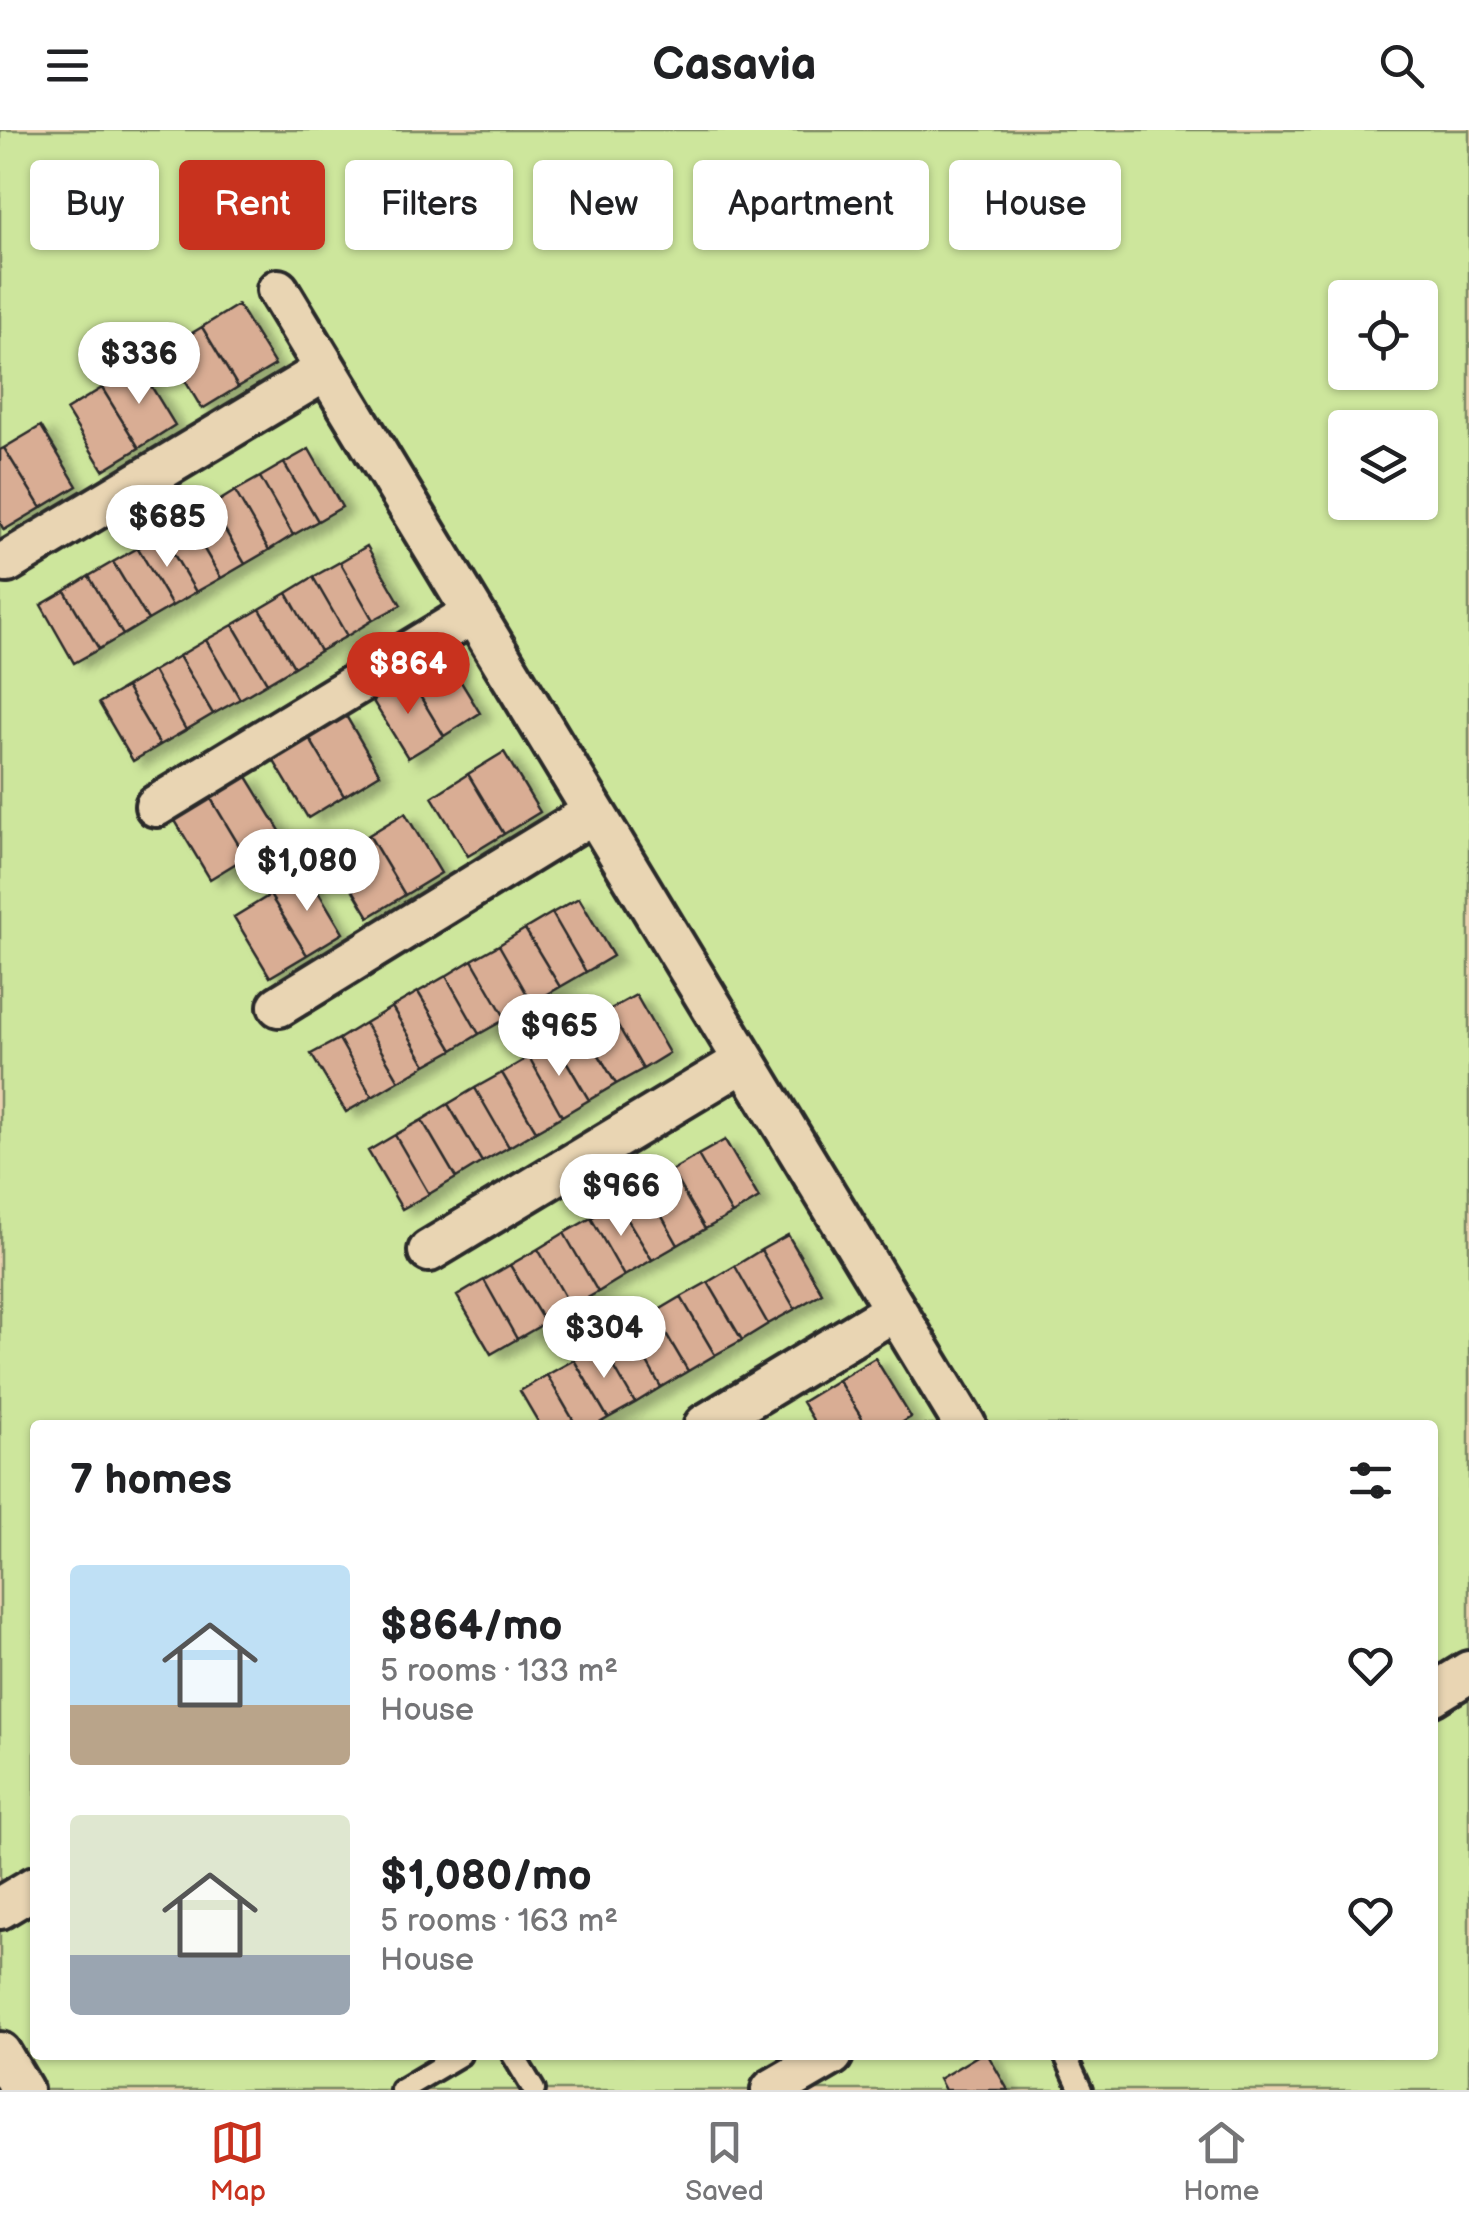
<!DOCTYPE html>
<html lang="en">
<head>
<meta charset="utf-8">
<style>
  body { margin:0; font-family:"Balsamiq Sans",sans-serif; background:#f2f2f2; color:#202124; height:100vh; display:flex; flex-direction:column; font-size:38px; white-space:nowrap }
  * { box-sizing:border-box; margin:0 }
  p { font-size:32px; color:#757577 }
  .icon { flex:none; width:55px; height:55px; fill:none; stroke:currentColor; stroke-width:2; stroke-linecap:round; stroke-linejoin:round }
  .map { position:relative; flex:1; overflow:hidden }
  .panel { position:absolute; left:30px; top:1290px; width:1408px; height:640px; display:flex; flex-direction:column; background:#fff; border-radius:10px; box-shadow:0 2px 8px #0004 }
  .panel>* { flex:none }
  .banner { position:absolute; left:30px; top:30px; width:1410px; height:90px; display:flex; gap:20px }
  .fabs { position:absolute; left:1328px; top:150px; display:grid; gap:20px }
  .fabs a { display:grid; place-items:center; width:110px; height:110px; border-radius:10px; background:#fff; box-shadow:0 2px 8px #0004; font-size:50px }
  .price { position:absolute; translate:-50% -85px; padding:0 22px; border-radius:35px; background:#fff; color:#222; font-size:32px; line-height:65px; filter:drop-shadow(0 2px 5px #0008) }
  .price::after { content:''; position:absolute; left:50%; top:60px; width:30px; height:22px; margin-left:-15px; background:inherit; clip-path:polygon(0 0,100% 0,50% 100%) }
  .price.current { background:#c8321e; color:#fff }
  ul { padding:0; list-style:none }
  li { display:flex; align-items:center; gap:30px; height:250px; padding:0 40px }
  li span { display:grid; place-items:center; flex:none; width:280px; height:200px; border-radius:10px; color:#555 }
  li>.icon { margin-inline-start:auto }
  span .icon { width:120px; height:120px; fill:#fffc; stroke-width:1 }
  li b { font-size:42px }
  h2 { display:flex; justify-content:space-between; align-items:center; height:120px; padding:0 40px; font-size:42px }
  .tag { padding:0 35px; border-radius:10px; background:#fff; box-shadow:0 2px 8px #0004; font-size:35px; line-height:90px }
  .tag.current { background:#c8321e; color:#fff }
  header { display:flex; justify-content:space-between; align-items:center; height:130px; padding:0 40px; background:#fff; font-size:45px; font-weight:700 }
  .menu { display:flex; justify-content:space-around; align-items:center; height:140px; border-top:2px solid #e0e0e0; background:#fff; font-size:28px; color:#757577 }
  .menu a { display:grid; justify-items:center; gap:5px }
  .menu .current { color:#c8321e }
  .map>svg:first-child { display:block }
  .green { fill:#cde69c; stroke:#7c8864; stroke-width:2.5; fill-rule:evenodd }
  .building { fill:#d9ad94; stroke:#2b2b2b; stroke-width:2.5; filter:url(#shadow) }
  .lines { fill:none; stroke-linecap:round; stroke-linejoin:round }
  .lane-casing { stroke:#2b2b2b; stroke-width:28 }
  .street-casing { stroke:#2b2b2b; stroke-width:48 }
  .lane { stroke:#e9d5b3; stroke-width:20 }
  .street { stroke:#e9d5b3; stroke-width:40 }
</style>
</head>
<body>
<header><svg class="icon" aria-label="menu" viewBox="0 0 24 24"><path d="M4 6h16M4 12h16M4 18h16"/></svg>Casavia<svg class="icon" aria-label="search" viewBox="0 0 24 24"><circle cx="10" cy="10" r="6"/><path d="M15 15l6 6"/></svg></header>
<div class="map">
<svg width="1469" height="1960" viewBox="0 0 1469 1960">
  <defs>
    <filter id="shadow"><feDropShadow dx="11" dy="6" stdDeviation="5" flood-color="#0004"/></filter>
  </defs>
  <rect width="100%" height="100%" fill="#ebd1b0"/>
  <filter id="ink" filterUnits="userSpaceOnUse"><feTurbulence type="fractalNoise" baseFrequency=".01" numOctaves="2"/><feDisplacementMap in="SourceGraphic" scale="20" xChannelSelector="R" yChannelSelector="G"/><feConvolveMatrix kernelMatrix="1 2 1 2 8 2 1 2 1" color-interpolation-filters="sRGB"/></filter>
  <g filter="url(#ink)">
    <path class="green" d="M0 0H1469V1960H0ZM1345 168H1420V242H1345ZM1345 298H1420V372H1345ZM35 1295H1432V1925H35Z"/>
    <path class="building" d="M238 175 275 235 238 257 202 197Z
      M202 197 238 257 202 279 166 219Z
      M139 236 175 295 139 318 102 258Z
      M102 258 139 318 103 340 66 280Z
      M41 296 77 356 41 378 4 318Z
      M4 318 41 378 4 400 0 393V320Z
      M309 319 342 377 318 391 284 333Z
      M284 333 318 391 293 405 260 347Z
      M260 347 293 405 269 420 235 361Z
      M235 361 269 420 245 434 211 376Z
      M211 376 245 434 221 448 187 390Z
      M187 390 221 448 196 462 162 404Z
      M162 404 196 462 172 476 138 418Z
      M367 416 401 475 373 490 340 432Z
      M138 418 172 476 148 490 113 432Z
      M113 432 148 490 123 505 89 446Z
      M340 432 373 490 347 506 313 447Z
      M89 446 123 505 99 519 65 461Z
      M313 447 347 506 320 521 287 463Z
      M65 461 99 519 74 533 41 475Z
      M287 463 320 521 294 537 260 479Z
      M260 479 294 537 267 553 233 495Z
      M233 495 267 553 240 569 206 510Z
      M206 510 240 569 213 584 179 526Z
      M444 524 480 583 444 606 408 546Z
      M179 526 213 584 186 600 153 541Z
      M153 541 186 600 160 615 126 557Z
      M408 546 444 606 408 628 371 568Z
      M126 557 160 615 133 631 99 573Z
      M345 584 380 644 344 666 308 606Z
      M308 606 344 666 308 688 272 628Z
      M504 622 540 682 504 704 468 644Z
      M468 644 504 704 468 726 432 667Z
      M246 645 282 704 246 727 210 667Z
      M210 667 246 727 210 749 174 689Z
      M405 683 441 743 405 765 369 705Z
      M369 705 405 765 369 787 333 727Z
      M307 743 343 803 307 825 270 765Z
      M270 765 307 825 270 847 234 787Z
      M579 768 613 826 586 842 552 783Z
      M552 783 586 842 560 857 525 799Z
      M525 799 560 857 532 873 499 815Z
      M499 815 532 873 506 889 472 830Z
      M472 830 506 889 479 904 446 846Z
      M446 846 479 904 453 920 418 862Z
      M418 862 453 920 426 935 392 877Z
      M636 865 669 923 643 939 609 880Z
      M392 877 426 935 399 951 365 893Z
      M609 880 643 939 616 954 582 896Z
      M365 893 399 951 372 967 339 909Z
      M582 896 616 954 589 970 555 912Z
      M339 909 372 967 346 982 311 924Z
      M555 912 589 970 562 986 529 927Z
      M529 927 562 986 536 1001 502 943Z
      M502 943 536 1001 509 1017 475 958Z
      M475 958 509 1017 482 1032 448 974Z
      M448 974 482 1032 456 1048 422 990Z
      M422 990 456 1048 429 1064 395 1005Z
      M395 1005 429 1064 402 1079 368 1021Z
      M725 1010 759 1068 732 1084 698 1025Z
      M698 1025 732 1084 705 1099 671 1041Z
      M671 1041 705 1099 678 1115 645 1056Z
      M645 1056 678 1115 652 1130 617 1072Z
      M617 1072 652 1130 624 1146 591 1088Z
      M591 1088 624 1146 598 1162 564 1103Z
      M564 1103 598 1162 571 1177 538 1119Z
      M788 1105 822 1163 795 1179 761 1120Z
      M538 1119 571 1177 545 1193 510 1135Z
      M761 1120 795 1179 768 1194 735 1136Z
      M510 1135 545 1193 517 1209 484 1150Z
      M735 1136 768 1194 742 1210 708 1152Z
      M484 1150 517 1209 491 1224 457 1166Z
      M708 1152 742 1210 715 1225 681 1167Z
      M681 1167 715 1225 688 1241 654 1183Z
      M654 1183 688 1241 661 1257 628 1199Z
      M628 1199 661 1257 635 1273 601 1214Z
      M601 1214 635 1273 608 1288 574 1230Z
      M875 1228 911 1287 898 1295H866L838 1250Z
      M574 1230 608 1288 596 1295H576L547 1245Z
      M547 1245 576 1295H540L520 1261Z
      M838 1250 866 1295H816L802 1272Z
      M979 1925H988L1008 1960H945L939 1949Z"/>
    <g class="lines">
      <g class="lane-casing">
        <path id="lane" d="M513 1925 534 1960
          M1065 1925 1081 1960
          M401 1960 460 1925"/>
      </g>
      <g class="street-casing">
        <path id="street" d="M278 160 965 1295
          M7 432 326 240
          M156 676 473 483
          M279 876 594 682
          M429 1121 744 931
          M705 1295 895 1180
          M1432 1565 1469 1542
          M0 1778 35 1757
          M0 1923 22 1960
          M772 1960 832 1925"/>
      </g>
      <use href="#lane" class="lane"/>
      <use href="#street" class="street"/>
    </g>
  </g>
</svg>
<div class="fabs">
<a><svg class="icon" aria-label="locate" viewBox="0 0 24 24"><circle cx="12" cy="12" r="6"/><path d="M12 2v4M12 18v4M2 12h4M18 12h4"/></svg></a>
<a><svg class="icon" aria-label="layers" viewBox="0 0 24 24"><path d="M12 4l9 5-9 5-9-5zM3 14l9 5 9-5"/></svg></a>
</div>
<b class="price" style="left:139px;top:277px">$336</b>
<b class="price" style="left:167px;top:440px">$685</b>
<b class="price current" style="left:408px;top:587px">$864</b>
<b class="price" style="left:307px;top:784px">$1,080</b>
<b class="price" style="left:559px;top:949px">$965</b>
<b class="price" style="left:621px;top:1109px">$966</b>
<b class="price" style="left:604px;top:1251px">$304</b>
<div class="banner">
<a class="tag">Buy</a>
<a class="tag current">Rent</a>
<a class="tag">Filters</a>
<a class="tag">New</a>
<a class="tag">Apartment</a>
<a class="tag">House</a>
</div>
<section class="panel">
<h2>7 homes<svg class="icon" aria-label="filters" viewBox="0 0 24 24"><path d="M4 7h16M4 17h16"/><circle cx="9" cy="7" r="2"/><circle cx="15" cy="17" r="2"/></svg></h2>
<ul>
<li><span style="background:linear-gradient(#bfe0f5 70%,#b9a48a 0)"><svg class="icon" aria-label="home" viewBox="0 0 24 24"><path d="M3 11l9-7 9 7M6 9v11h12V9"/></svg></span><div><b>$864/mo</b><p>5 rooms · 133 m²</p><p>House</p></div><svg class="icon" aria-label="heart" viewBox="0 0 24 24"><path d="M12 20l-8-8c-3-5 5-10 8-4 3-6 11-1 8 4z"/></svg></li>
<li><span style="background:linear-gradient(#dfe7d0 70%,#9aa5b1 0)"><svg class="icon" aria-label="home" viewBox="0 0 24 24"><path d="M3 11l9-7 9 7M6 9v11h12V9"/></svg></span><div><b>$1,080/mo</b><p>5 rooms · 163 m²</p><p>House</p></div><svg class="icon" aria-label="heart" viewBox="0 0 24 24"><path d="M12 20l-8-8c-3-5 5-10 8-4 3-6 11-1 8 4z"/></svg></li>
</ul>
</section>
</div>
<nav class="menu">
<a class="current"><svg class="icon" aria-label="map" viewBox="0 0 24 24"><path d="M3 6l6-2 6 2 6-2v14l-6 2-6-2-6 2zM9 4v14M15 6v14"/></svg>Map</a>
<a><svg class="icon" aria-label="saved" viewBox="0 0 24 24"><path d="M7 4h10v16l-5-4-5 4z"/></svg>Saved</a>
<a><svg class="icon" aria-label="home" viewBox="0 0 24 24"><path d="M3 11l9-7 9 7M6 9v11h12V9"/></svg>Home</a>
</nav>
</body>
</html>
